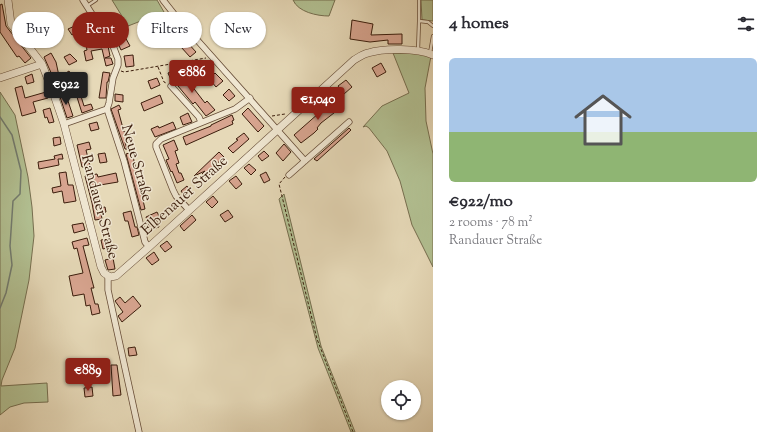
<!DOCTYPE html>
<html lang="en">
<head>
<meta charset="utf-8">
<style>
  body { margin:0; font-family:"Sorts Mill Goudy",serif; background:#f2f2f3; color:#2b2b33; height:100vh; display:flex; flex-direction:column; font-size:15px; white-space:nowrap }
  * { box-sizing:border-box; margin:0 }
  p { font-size:13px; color:#7c7c81 }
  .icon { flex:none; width:22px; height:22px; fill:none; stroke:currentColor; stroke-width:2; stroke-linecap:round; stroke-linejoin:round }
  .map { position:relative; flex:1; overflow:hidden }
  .details { display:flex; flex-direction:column; background:#fff; width:340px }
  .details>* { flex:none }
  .guide { position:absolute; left:12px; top:12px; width:361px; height:36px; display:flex; gap:8px }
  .fabs { position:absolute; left:381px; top:380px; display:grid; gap:8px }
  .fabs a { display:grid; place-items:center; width:40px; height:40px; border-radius:50%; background:#fff; box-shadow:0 1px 3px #0004; font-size:20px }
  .price { position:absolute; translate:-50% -34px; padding:0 9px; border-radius:4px; background:#8f2418; color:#fff; font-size:13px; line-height:26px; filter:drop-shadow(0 1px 2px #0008) }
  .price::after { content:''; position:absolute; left:50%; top:24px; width:12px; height:9px; margin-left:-6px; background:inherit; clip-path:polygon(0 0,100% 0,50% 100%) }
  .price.on { background:#222; color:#fff }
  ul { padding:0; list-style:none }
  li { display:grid; align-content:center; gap:8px; height:212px; padding:0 16px }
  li+li { border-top:1px solid #e1e1e2 }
  li span { display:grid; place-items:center; height:124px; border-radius:6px; color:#555 }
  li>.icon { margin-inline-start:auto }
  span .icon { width:72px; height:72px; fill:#fffc; stroke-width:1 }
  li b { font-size:17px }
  h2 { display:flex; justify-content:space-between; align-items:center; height:48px; padding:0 16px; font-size:17px }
  .chip { padding:0 14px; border-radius:18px; background:#fff; box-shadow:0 1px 3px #0004; font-size:14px; line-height:36px }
  .chip.on { background:#8f2418; color:#fff }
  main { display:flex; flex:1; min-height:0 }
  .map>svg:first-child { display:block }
  .green { fill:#b2c092; stroke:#766e4f }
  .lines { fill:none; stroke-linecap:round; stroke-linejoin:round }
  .stream { stroke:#727b6f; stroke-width:1.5 }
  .building { fill:#d7a48f; stroke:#3b1d0c }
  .service-casing { stroke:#664c37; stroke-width:4 }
  .minor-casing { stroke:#664c37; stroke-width:7 }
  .tertiary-casing { stroke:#664c37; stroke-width:8 }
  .path { stroke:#3b1d0c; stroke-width:1; stroke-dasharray:3 2; stroke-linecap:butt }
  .service { stroke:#efe6d1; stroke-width:2.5 }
  .minor { stroke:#efe6d1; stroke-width:5.5 }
  .tertiary { stroke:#efe6d1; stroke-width:7 }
  .labels { text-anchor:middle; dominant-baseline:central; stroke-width:3; stroke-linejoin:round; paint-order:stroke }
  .street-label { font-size:15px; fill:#3b1d0c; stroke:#efe6d1 }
</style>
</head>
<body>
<main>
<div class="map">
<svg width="433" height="432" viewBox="0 0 433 432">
  <rect width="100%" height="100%" fill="#e6d9b8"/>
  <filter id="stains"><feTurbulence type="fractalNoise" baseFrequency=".005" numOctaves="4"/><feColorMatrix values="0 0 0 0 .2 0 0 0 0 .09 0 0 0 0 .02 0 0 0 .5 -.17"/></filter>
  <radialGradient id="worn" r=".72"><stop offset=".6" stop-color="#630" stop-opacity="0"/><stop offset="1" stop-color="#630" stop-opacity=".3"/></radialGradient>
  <path class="green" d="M112 0H157L164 12 128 26Z
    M293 0H335L329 16C317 16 298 12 293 0Z
    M421 0H433V21L422 20Z
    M393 53H418L431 56 425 88 426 121 433 154V267L412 225 400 181 387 151 369 128 366 126 363 127 382 106 409 93Z
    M0 92 15 115 28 177 32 207 34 236 29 280 15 348 2 380 1 386 47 383 48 402 24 403 10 407 0 415Z
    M284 194 321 346 355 432H351L318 348 279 199Z"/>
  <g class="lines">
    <path class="stream" d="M0 117 12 135 21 171 20 194 13 201 10 246 12 265 6 293 0 308"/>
  </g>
  <path class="building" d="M2 4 6 26 31 58 25 63 19 56 17 57 0 32V5Z
    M85 18 89 25 72 35 68 29 77 25 76 23Z
    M352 20 373 24 371 35 402 34V44H388V40L370 42 350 39Z
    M168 21 176 30 169 35 162 26Z
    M32 31 42 41 37 46 27 36Z
    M92 33 95 44 107 41 110 56 105 58H111L113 64 106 66 102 49 91 51 93 59 86 61 84 51 87 50 84 35Z
    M124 35 130 46 121 50 116 39Z
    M187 42 196 52 190 57 181 47Z
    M51 53 56 62 59 76 53 77 44 57Z
    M70 54 77 61 69 65 64 57Z
    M133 55 134 66 126 67 124 56Z
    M203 63 213 75 215 73 223 81 216 87 206 75 203 77 196 69Z
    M381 63 386 72 377 77 372 68Z
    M175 70 180 82 183 80 186 83 188 81 205 103 207 101 215 110 206 116 195 102 193 104 173 80H171L168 73Z
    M69 71 72 76 61 83 58 78Z
    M103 72 110 73 108 82H107L106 98H99Z
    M32 74 34 82 27 84 25 77Z
    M157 78 160 85 151 89 148 81Z
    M346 80 352 87 344 94 338 86Z
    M22 86 25 98 46 92 48 98 33 102 36 112 22 116 15 88Z
    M229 89 235 96 229 101 223 95Z
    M80 93 84 106 91 104 93 109 82 113 76 94Z
    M115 94 123 95V102L115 101Z
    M66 95 73 116 67 118 60 97Z
    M160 95 163 103 144 111 141 103Z
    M336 98 343 106 321 123 317 128 318 129 314 133 301 143 294 135Z
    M119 105 121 109 118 110 124 132 127 131 130 141 125 142 127 149H125L111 109Z
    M50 108 54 122 49 123 47 117 45 118 43 110Z
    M248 108 264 126 258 132 242 114Z
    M188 113 192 122 183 125 180 117Z
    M232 115 234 120 232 121 233 124 186 145 183 137 211 126V125Z
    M97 122 99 129 91 131 89 124Z
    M173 122 176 129 155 137 151 129 158 126 159 128Z
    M349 128 351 130 348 133 317 161 314 159Z
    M244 133 249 139 233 153 228 148 238 140 236 139Z
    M60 137 61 144 54 146 53 138Z
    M174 140 178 150 175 151 179 163 176 164 179 173H181L184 180 177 183 172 171 171 172 166 160 169 159 163 145Z
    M89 142 91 149 86 150 90 166 82 167 77 145Z
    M284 144 291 152 283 161 276 153Z
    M264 151 269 156 262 161 258 156Z
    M132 152 145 209 141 210 126 154Z
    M219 152 224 157 211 169 213 171 206 178 202 174 205 171 194 176Z
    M105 153 107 162 100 163 98 154Z
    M62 154 63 159H58L59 165 39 169 38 162 55 159 54 156Z
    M249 164 256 170 251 175 244 168Z
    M66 172 68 185H73L76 201 64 203 62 191 53 193 52 188 61 186 59 173Z
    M266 172 270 180 264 183 260 175Z
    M116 173 118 182 94 186 99 208 105 207 106 212 101 213 102 219 95 220 92 203 85 176 97 174 98 177Z
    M236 176 242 184 236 189 229 181Z
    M187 186 192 193 186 198 181 191Z
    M213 196 218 202 212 208 206 202Z
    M228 210 233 217 225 222 220 215Z
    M131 211 135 227H137L139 235 132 237 128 221H125L123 213Z
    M157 212 160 218 156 219 159 227 150 230 146 217Z
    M192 215 196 220 184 231 180 226Z
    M83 223 85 230 74 233 72 225Z
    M87 238 89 245 83 246 94 288H91L95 304H98L100 313 92 315 90 305 86 306 84 294 73 296 69 276 83 273 77 248 74 249 72 242Z
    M108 239 110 247 103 249 101 240Z
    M167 241 172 247 165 252 160 246Z
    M154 252 159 260 152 265 146 258Z
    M113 258 115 269 108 270 105 260Z
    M133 296 141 306 122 322 118 316 123 312 115 301 120 297 125 303Z
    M135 347 137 355 129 356 128 348Z
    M111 365H117L121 395 113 396Z
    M92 387 93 396 85 397 84 388Z"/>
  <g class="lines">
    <g class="service-casing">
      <path id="service" d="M419 0V21
        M87 6 96 0
        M418 51 419 21 428 22 433 26
        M430 53 433 36"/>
    </g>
    <g class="minor-casing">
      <path id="minor" d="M163 0 174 14 305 161
        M171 86 199 117 201 122
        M107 109 124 161 145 242 149 247
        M64 124 107 109 109 103 113 78 118 65V59L110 38 97 22 83 0
        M289 175 349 122
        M189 210 176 196 173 190 156 147V144L161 139 235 109 250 98
        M108 277V290L139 432"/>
    </g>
    <g class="tertiary-casing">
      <path id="tertiary" d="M8 0 11 24 42 64 54 95 64 124 101 267 104 273 110 277 116 276 149 247 354 60C359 57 363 54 368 53 384 48 417 48 433 55
        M0 78 42 64"/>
    </g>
    <path class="path" d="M158 67 164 82 166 83
      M121 71 124 72 206 58
      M272 116 285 114
      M285 177 279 184 317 339 353 432"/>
    <use href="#service" class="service"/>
    <use href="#minor" class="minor"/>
    <use href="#tertiary" class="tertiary"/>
  </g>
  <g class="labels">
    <g class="street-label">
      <text transform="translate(136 163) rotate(74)">Neue Straße</text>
      <text transform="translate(185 196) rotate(-42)">Elbenauer Straße</text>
      <text transform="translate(99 207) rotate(75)">Randauer Straße</text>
    </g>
  </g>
  <rect width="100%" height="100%" filter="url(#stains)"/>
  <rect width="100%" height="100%" fill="url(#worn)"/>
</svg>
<div class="fabs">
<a><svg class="icon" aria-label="locate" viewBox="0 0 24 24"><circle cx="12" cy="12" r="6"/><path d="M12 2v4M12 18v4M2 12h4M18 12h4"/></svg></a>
</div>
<b class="price" style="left:192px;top:94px">€886</b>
<b class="price on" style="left:66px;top:106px">€922</b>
<b class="price" style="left:318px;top:121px">€1,040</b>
<b class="price" style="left:88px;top:392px">€889</b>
<div class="guide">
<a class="chip">Buy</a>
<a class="chip on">Rent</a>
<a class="chip">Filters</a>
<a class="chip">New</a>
</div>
</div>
<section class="details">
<h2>4 homes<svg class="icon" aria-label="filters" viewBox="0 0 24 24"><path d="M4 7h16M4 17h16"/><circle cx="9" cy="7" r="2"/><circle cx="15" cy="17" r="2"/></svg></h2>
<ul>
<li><span style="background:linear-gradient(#a9c7e8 60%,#8fb573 0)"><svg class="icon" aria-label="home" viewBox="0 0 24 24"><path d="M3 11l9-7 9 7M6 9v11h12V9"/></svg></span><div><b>€922/mo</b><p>2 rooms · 78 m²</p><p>Randauer Straße</p></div></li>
</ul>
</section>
</main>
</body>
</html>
